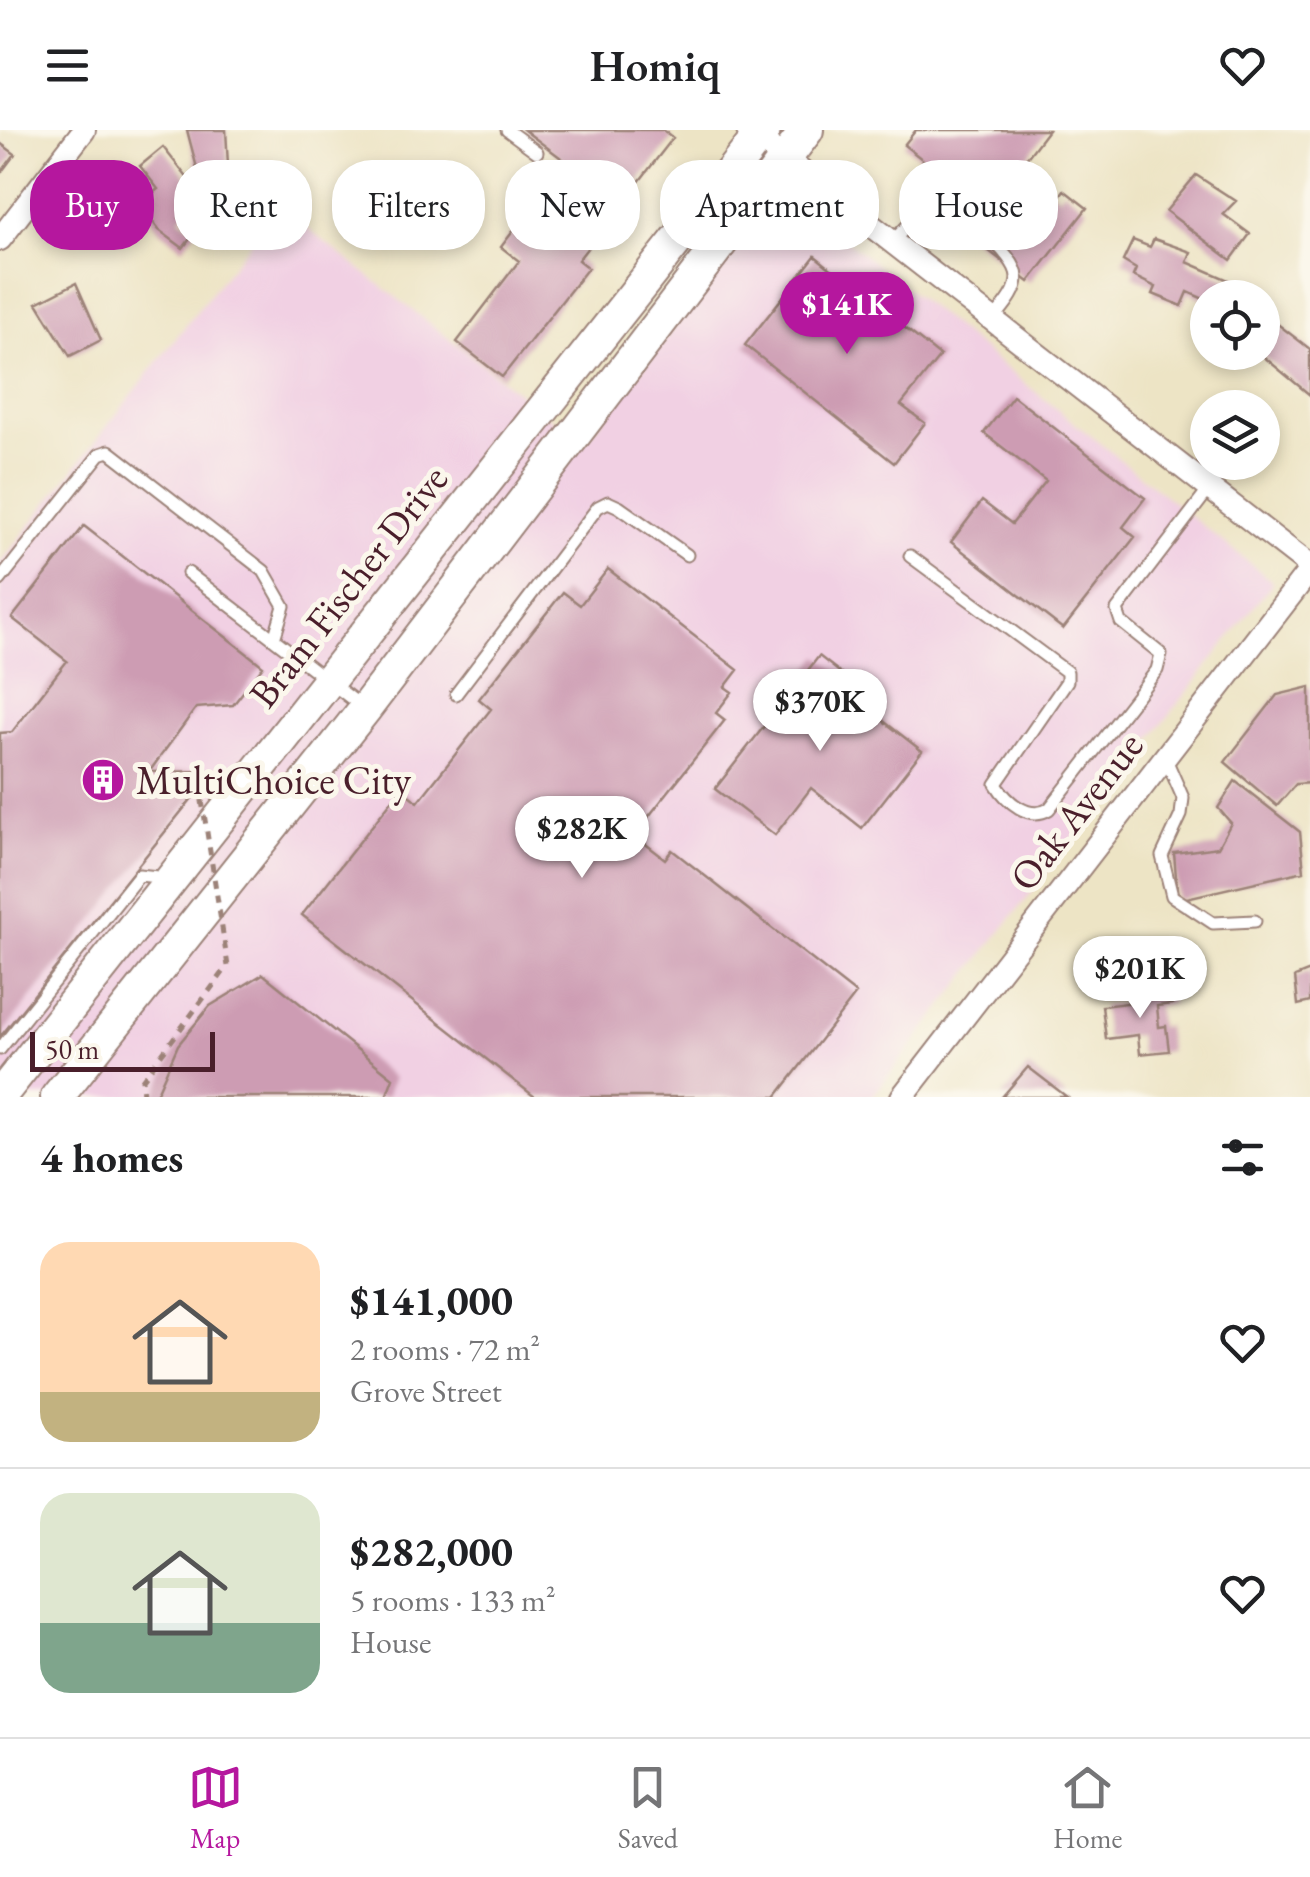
<!DOCTYPE html>
<html lang="en">
<head>
<meta charset="utf-8">
<style>
  body { margin:0; font-family:"EB Garamond",serif; background:#f2f2f2; color:#202124; height:100vh; display:flex; flex-direction:column; font-size:38px; white-space:nowrap }
  * { box-sizing:border-box; margin:0 }
  p { font-size:32px; color:#757577 }
  .icon { flex:none; width:55px; height:55px; fill:none; stroke:currentColor; stroke-width:2; stroke-linecap:round; stroke-linejoin:round }
  .map { position:relative; height:967px; overflow:hidden }
  .drawer { display:flex; flex-direction:column; background:#fff; flex:1 }
  .drawer>* { flex:none }
  .guide { position:absolute; left:30px; top:30px; width:1250px; height:90px; display:flex; gap:20px }
  .controls { position:absolute; left:1190px; top:150px; display:grid; gap:20px }
  .controls a { display:grid; place-items:center; width:90px; height:90px; border-radius:50%; background:#fff; box-shadow:0 5px 15px #0003; font-size:50px }
  .scale { position:absolute; left:30px; bottom:25px; width:185px; box-sizing:border-box; padding-left:10px; border:5px solid #4a1f2b; border-top:0; font-size:28px; line-height:35px; white-space:nowrap; color:#4a1f2b; -webkit-text-stroke:8px #fbf7ec; paint-order:stroke }
  .price { position:absolute; translate:-50% -85px; padding:0 22px; border-radius:35px; background:#fff; color:#222; font-size:32px; line-height:65px; filter:drop-shadow(0 2px 5px #0008) }
  .price::after { content:''; position:absolute; left:50%; top:60px; width:30px; height:22px; margin-left:-15px; background:inherit; clip-path:polygon(0 0,100% 0,50% 100%) }
  .price.active { background:#b5179e; color:#fff }
  ul { padding:0; list-style:none }
  li { display:flex; align-items:center; gap:30px; height:250px; padding:0 40px }
  li+li { border-top:2px solid #e0e0e0 }
  li span { display:grid; place-items:center; flex:none; width:280px; height:200px; border-radius:30px; color:#555 }
  li>.icon { margin-inline-start:auto }
  span .icon { width:120px; height:120px; fill:#fffc; stroke-width:1 }
  li b { font-size:42px }
  h2 { display:flex; justify-content:space-between; align-items:center; height:120px; padding:0 40px; font-size:42px }
  .chip { padding:0 35px; border-radius:40px; background:#fff; box-shadow:0 5px 15px #0003; font-size:35px; line-height:90px }
  .chip.active { background:#b5179e; color:#fff }
  header { display:flex; justify-content:space-between; align-items:center; height:130px; padding:0 40px; background:#fff; font-size:45px; font-weight:600 }
  .dock { display:flex; justify-content:space-around; align-items:center; height:140px; border-top:2px solid #e0e0e0; background:#fff; font-size:28px; color:#757577 }
  .dock a { display:grid; justify-items:center; gap:5px }
  .dock .active { color:#b5179e }
  .map>svg:first-child { display:block }
  .built { fill:#f1d0e3 }
  .building { fill:#cd9cb3 }
  .lines { fill:none; stroke-linecap:round; stroke-linejoin:round }
  .lane-casing { stroke:#9c8278; stroke-width:15 }
  .street-casing { stroke:#9c8278; stroke-width:26 }
  .secondary-casing { stroke:#9c8278; stroke-width:36 }
  .lane { stroke:#fff; stroke-width:11 }
  .street { stroke:#fff; stroke-width:22 }
  .secondary { stroke:#fff; stroke-width:32 }
  .path-bridge { stroke:#9c8278; stroke-width:5; stroke-dasharray:8 8; stroke-linecap:butt }
  .labels { text-anchor:middle; dominant-baseline:central; stroke-width:10; stroke-linejoin:round; paint-order:stroke }
  .street-label { font-size:40px; fill:#4a1f2b; stroke:#fbf7ec }
  .poi-label { font-size:40px; fill:#4a1f2b; stroke:#fbf7ec; text-anchor:start }
</style>
</head>
<body>
<header><svg class="icon" aria-label="menu" viewBox="0 0 24 24"><path d="M4 6h16M4 12h16M4 18h16"/></svg>Homiq<svg class="icon" aria-label="heart" viewBox="0 0 24 24"><path d="M12 20l-8-8c-3-5 5-10 8-4 3-6 11-1 8 4z"/></svg></header>
<div class="map">
<svg width="1310" height="967" viewBox="0 0 1310 967">
  <rect width="100%" height="100%" fill="#fbf7ec"/>
  <filter id="ink" filterUnits="userSpaceOnUse"><feTurbulence type="fractalNoise" baseFrequency=".01" numOctaves="2"/><feDisplacementMap in="SourceGraphic" scale="20" xChannelSelector="R" yChannelSelector="G"/><feConvolveMatrix kernelMatrix="1 2 1 2 8 2 1 2 1" color-interpolation-filters="sRGB"/></filter>
  <filter id="wash" filterUnits="userSpaceOnUse"><feTurbulence type="fractalNoise" baseFrequency=".0048" numOctaves="4" result="noise"/><feDisplacementMap in="SourceGraphic" scale="40" xChannelSelector="R" yChannelSelector="G"/><feGaussianBlur stdDeviation="2.25" result="paint"/><feColorMatrix in="noise" values="0 0 0 0 0 0 0 0 0 0 0 0 0 0 0 0 0 1.4 0 .05"/><feComposite in="paint" operator="in"/></filter>
  <g filter="url(#wash)">
    <rect width="100%" height="100%" fill="#ede4c5"/>
    <path class="built" d="M782 59 1273 452 872 967H0V434L279 76 584 314Z"/>
    <g id="blocks">
      <path class="building" d="M187 0H226L228 35 198 42Z
        M524 0H663L673 8 578 130 588 138 502 247 457 212 519 131 501 117 533 75 544 83 577 40Z
        M916 0H1048L1020 37 1059 67 1064 60 1087 78 1029 152 940 83 959 58 904 15Z
        M0 13 15 24 0 44Z
        M163 17 204 69 179 88 196 101 183 118 159 100 139 74 158 59 140 36Z
        M1196 45 1236 71 1223 84 1250 104 1231 130 1166 81Z
        M1154 109 1191 122 1187 132 1233 152 1228 168H1208V171L1188 162 1182 176 1153 164 1156 157 1133 146 1136 139 1123 131 1133 110 1150 117Z
        M815 126 940 226 901 275 925 293 894 333 745 215Z
        M76 153 101 210 70 226 37 173Z
        M1262 182 1310 219V265L1258 222H1262Z
        M1013 266 1145 368 1123 397 1135 407 1063 499 951 412 982 371 1012 394 1046 351 984 303Z
        M84 396 263 536 233 575 196 578 149 642 214 641 0 907V603L12 602 67 531 12 488Z
        M608 439 738 540 725 557 732 562 716 583 725 590 634 705 665 729 672 720 856 864 776 967H535L302 785 401 659 418 672 491 579 479 569 563 462 580 475Z
        M819 526 875 570 868 579 922 621 862 698 811 658 775 705 715 659Z
        M1310 557V653L1296 654 1277 676 1225 632 1277 565Z
        M1235 651 1300 702 1304 741 1178 770 1174 723 1218 717 1231 693 1218 678Z
        M1310 841V872L1298 875 1295 847Z
        M263 844 393 948 386 967H155L178 915 210 876Z
        M1170 858 1172 874 1157 876 1159 897 1166 896 1169 921 1140 924 1138 905 1106 909 1102 876 1136 872 1135 863Z
        M1028 937 1067 967H1002Z"/>
    </g>
  </g>
  <g filter="url(#ink)">
    <use href="#blocks" fill-opacity="0" stroke="#9c8278" stroke-width="2.5"/>
    <g class="lines">
      <g class="lane-casing">
        <path id="lane" d="M507 0 537 22
          M893 111C903 101 915 85 929 80 953 72 1018 124 1017 148 1017 163 1003 177 994 189
          M910 426 1067 542V551L996 654C1007 672 1029 691 1049 679L1157 540 1161 524 1121 492 1117 480 1210 358
          M188 443 361 576
          M0 450 100 324 109 321 264 441 284 476 274 509
          M456 564 598 377 608 372 619 377 687 425
          M1165 627 1183 668 1181 685 1162 726 1172 766 1213 793 1255 791
          M0 919 139 745 167 748"/>
      </g>
      <g class="street-casing">
        <path id="street" d="M748 0 1310 436
          M0 109 84 0
          M902 967 1310 440"/>
      </g>
      <g class="secondary-casing">
        <path id="secondary" d="M0 966 764 0
          M57 967 365 579 807 0"/>
      </g>
      <use href="#lane" class="lane"/>
      <use href="#street" class="street"/>
      <use href="#secondary" class="secondary"/>
      <path class="path-bridge" d="M143 967 142 950 228 836 200 658"/>
    </g>
  </g>
  <defs>
    <g id="building-disc" transform="scale(2.25)"><circle r="9.5" fill="#b5179e" stroke="#fbf7ec"/><path d="M-4-6H4V6H1V3H-1V6H-4ZM-2.5-4.3h1.7v1.8h-1.7ZM.8-4.3h1.7v1.8H.8ZM-2.5-1h1.7V.8h-1.7ZM.8-1h1.7V.8H.8Z" fill="#fff"/></g>
  </defs>
  <g fill-rule="evenodd">
    <use href="#building-disc" x="103" y="650"/>
  </g>
  <g class="labels">
    <g class="street-label">
      <text transform="translate(348 456) rotate(-52)">Bram Fischer Drive</text>
      <text transform="translate(1076 681) rotate(-52)">Oak Avenue</text>
    </g>
    <g class="poi-label">
      <text x="136" y="650">MultiChoice City</text>
    </g>
  </g>
</svg>
<div class="controls">
<a><svg class="icon" aria-label="locate" viewBox="0 0 24 24"><circle cx="12" cy="12" r="6"/><path d="M12 2v4M12 18v4M2 12h4M18 12h4"/></svg></a>
<a><svg class="icon" aria-label="layers" viewBox="0 0 24 24"><path d="M12 4l9 5-9 5-9-5zM3 14l9 5 9-5"/></svg></a>
</div>
<div class="scale">50 m</div>
<b class="price active" style="left:847px;top:227px">$141K</b>
<b class="price" style="left:820px;top:624px">$370K</b>
<b class="price" style="left:582px;top:751px">$282K</b>
<b class="price" style="left:1140px;top:891px">$201K</b>
<div class="guide">
<a class="chip active">Buy</a>
<a class="chip">Rent</a>
<a class="chip">Filters</a>
<a class="chip">New</a>
<a class="chip">Apartment</a>
<a class="chip">House</a>
</div>
</div>
<section class="drawer">
<h2>4 homes<svg class="icon" aria-label="filters" viewBox="0 0 24 24"><path d="M4 7h16M4 17h16"/><circle cx="9" cy="7" r="2"/><circle cx="15" cy="17" r="2"/></svg></h2>
<ul>
<li><span style="background:linear-gradient(#ffd9b3 75%,#c2b280 0)"><svg class="icon" aria-label="home" viewBox="0 0 24 24"><path d="M3 11l9-7 9 7M6 9v11h12V9"/></svg></span><div><b>$141,000</b><p>2 rooms · 72 m²</p><p>Grove Street</p></div><svg class="icon" aria-label="heart" viewBox="0 0 24 24"><path d="M12 20l-8-8c-3-5 5-10 8-4 3-6 11-1 8 4z"/></svg></li>
<li><span style="background:linear-gradient(#dfe7d0 65%,#7fa58c 0)"><svg class="icon" aria-label="home" viewBox="0 0 24 24"><path d="M3 11l9-7 9 7M6 9v11h12V9"/></svg></span><div><b>$282,000</b><p>5 rooms · 133 m²</p><p>House</p></div><svg class="icon" aria-label="heart" viewBox="0 0 24 24"><path d="M12 20l-8-8c-3-5 5-10 8-4 3-6 11-1 8 4z"/></svg></li>
</ul>
</section>
<nav class="dock">
<a class="active"><svg class="icon" aria-label="map" viewBox="0 0 24 24"><path d="M3 6l6-2 6 2 6-2v14l-6 2-6-2-6 2zM9 4v14M15 6v14"/></svg>Map</a>
<a><svg class="icon" aria-label="saved" viewBox="0 0 24 24"><path d="M7 4h10v16l-5-4-5 4z"/></svg>Saved</a>
<a><svg class="icon" aria-label="home" viewBox="0 0 24 24"><path d="M3 11l9-7 9 7M6 9v11h12V9"/></svg>Home</a>
</nav>
</body>
</html>
